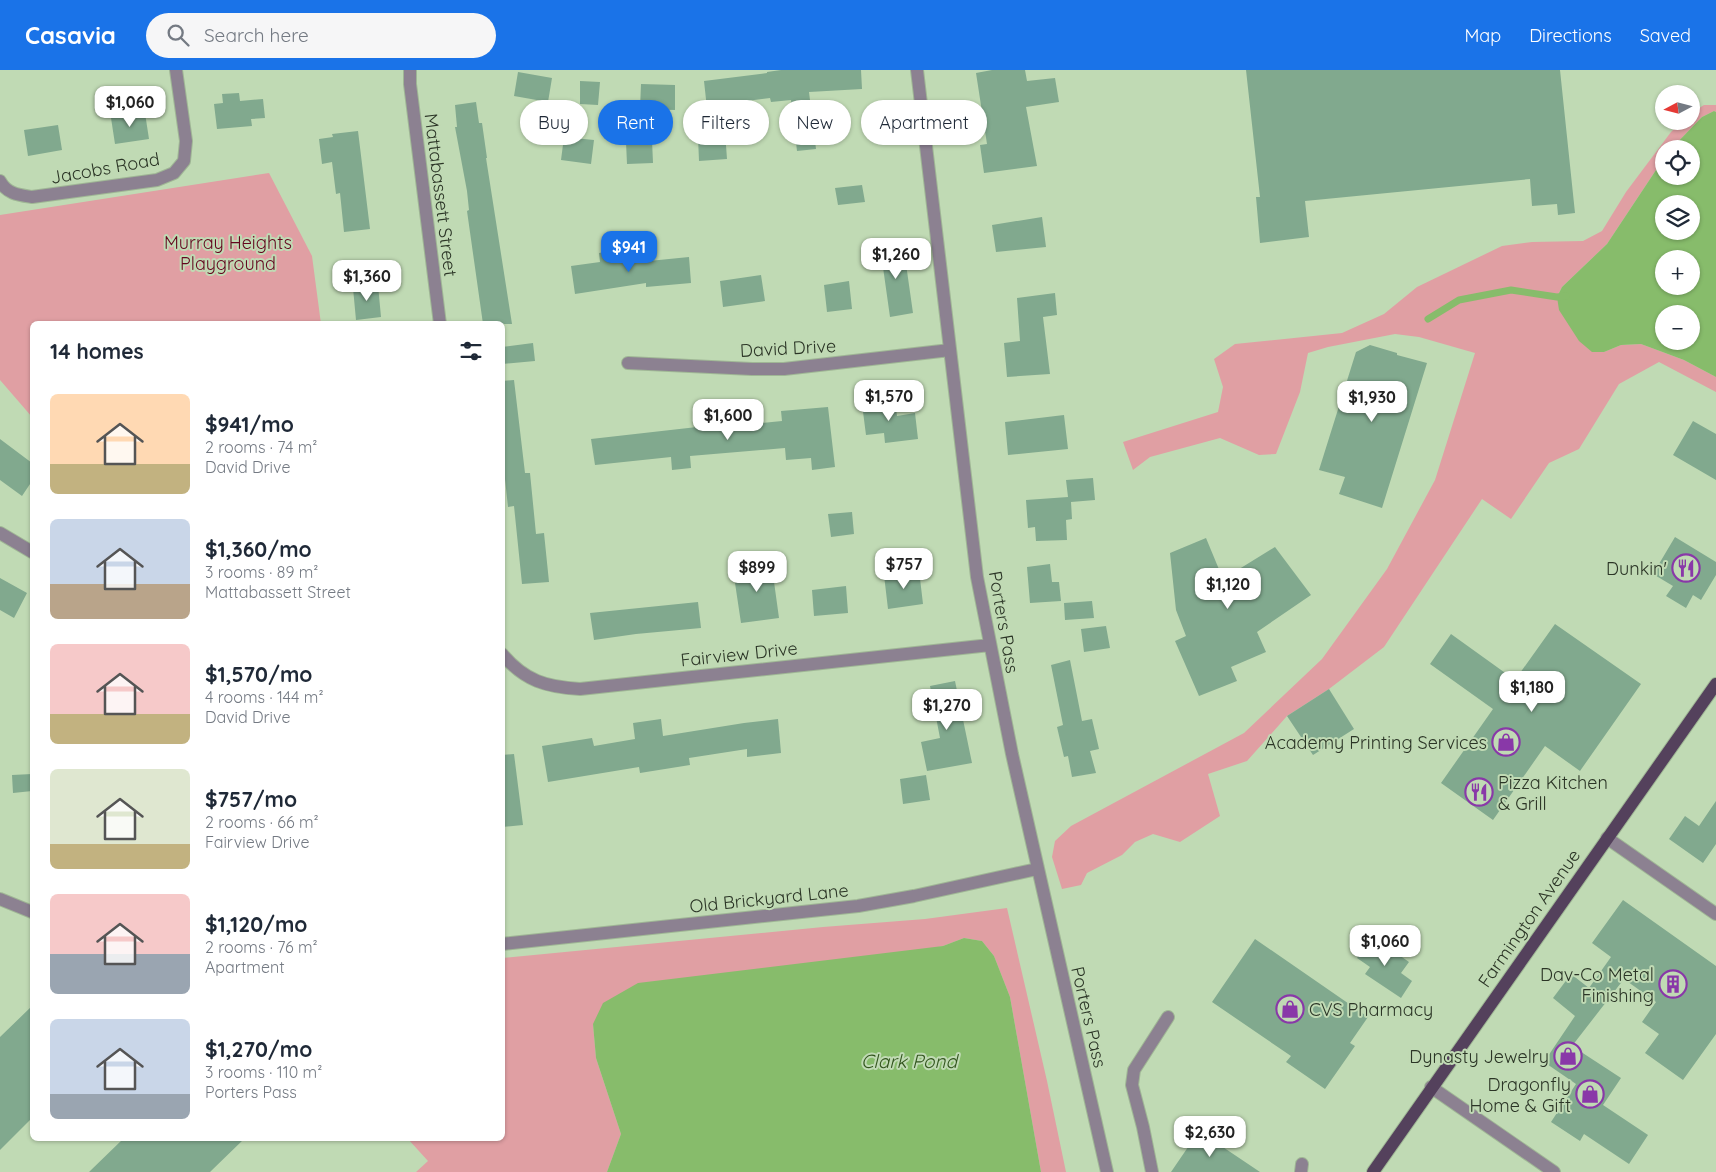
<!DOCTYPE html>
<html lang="en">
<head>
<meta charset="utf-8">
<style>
  body { margin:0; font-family:Quicksand,sans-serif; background:#f6f6f7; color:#1f2937; height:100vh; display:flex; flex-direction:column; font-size:19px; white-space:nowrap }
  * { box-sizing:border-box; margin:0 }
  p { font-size:16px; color:#747a83 }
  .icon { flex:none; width:28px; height:28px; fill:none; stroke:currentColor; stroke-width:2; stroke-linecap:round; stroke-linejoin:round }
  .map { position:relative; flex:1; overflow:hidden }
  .sheet { position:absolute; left:30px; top:251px; width:475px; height:820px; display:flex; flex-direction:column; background:#fff; border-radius:8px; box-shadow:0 1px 4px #0004 }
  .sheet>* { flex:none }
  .top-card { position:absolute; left:520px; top:30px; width:475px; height:45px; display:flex; gap:10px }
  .needle { width:32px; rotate:263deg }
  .controls { position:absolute; left:1655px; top:15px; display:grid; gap:10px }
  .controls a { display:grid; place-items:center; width:45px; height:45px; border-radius:50%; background:#fff; box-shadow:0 1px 4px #0004; font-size:25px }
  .price { position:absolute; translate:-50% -42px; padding:0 11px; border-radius:10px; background:#fff; color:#222; font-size:16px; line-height:32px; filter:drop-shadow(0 1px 2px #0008) }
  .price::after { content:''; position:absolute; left:50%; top:30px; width:15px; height:11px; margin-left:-8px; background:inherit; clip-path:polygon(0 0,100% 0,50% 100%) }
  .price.selected { background:#1a73e8; color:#fff }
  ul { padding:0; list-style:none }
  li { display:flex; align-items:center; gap:15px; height:125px; padding:0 20px }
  li span { display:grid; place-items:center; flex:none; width:140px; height:100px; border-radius:8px; color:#555 }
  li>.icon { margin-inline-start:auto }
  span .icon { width:60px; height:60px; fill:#fffc; stroke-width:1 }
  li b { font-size:21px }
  h2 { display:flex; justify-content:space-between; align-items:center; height:60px; padding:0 20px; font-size:21px }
  .chip { padding:0 18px; border-radius:22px; background:#fff; box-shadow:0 1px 4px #0004; font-size:18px; line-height:45px }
  .chip.selected { background:#1a73e8; color:#fff }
  header { display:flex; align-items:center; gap:30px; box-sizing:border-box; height:70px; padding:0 25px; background:#1a73e8; color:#fff }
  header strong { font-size:24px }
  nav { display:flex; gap:28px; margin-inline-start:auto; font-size:18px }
  .search { width:350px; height:45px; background:#f6f6f7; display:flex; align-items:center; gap:12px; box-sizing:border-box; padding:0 18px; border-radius:28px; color:#747a83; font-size:19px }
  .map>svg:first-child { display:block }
  .green { fill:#e09fa3 }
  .water { fill:#87bc6b; fill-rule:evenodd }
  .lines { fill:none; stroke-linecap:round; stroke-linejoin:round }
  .stream { stroke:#87bc6b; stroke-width:7 }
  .building { fill:#81a98e }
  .minor-casing { stroke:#9fb695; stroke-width:14 }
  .major-casing { stroke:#9fb695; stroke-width:14 }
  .minor { stroke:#8c8191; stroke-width:12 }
  .major { stroke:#54415c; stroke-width:12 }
  .labels { text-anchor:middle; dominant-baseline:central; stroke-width:4; stroke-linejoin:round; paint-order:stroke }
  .street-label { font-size:18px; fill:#2b3526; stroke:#c0dab4 }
  .park-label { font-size:18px; fill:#64061e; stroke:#c0dab4 }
  .poi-label { font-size:18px; fill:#2b3526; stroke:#c0dab4; text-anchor:end }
  .water-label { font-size:19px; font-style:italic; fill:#31541d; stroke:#c0dab4 }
</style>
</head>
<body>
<header>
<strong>Casavia</strong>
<div class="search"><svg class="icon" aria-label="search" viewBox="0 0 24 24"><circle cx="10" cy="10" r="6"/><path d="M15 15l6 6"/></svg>Search here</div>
<nav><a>Map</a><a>Directions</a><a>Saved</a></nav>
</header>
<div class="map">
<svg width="1716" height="1102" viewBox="0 0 1716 1102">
  <rect width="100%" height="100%" fill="#c0dab4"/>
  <path class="green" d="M1704 35H1716V42L1714 41 1702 47 1671 79H1664V88L1607 174 1562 217 1557 227 1604 282 1621 275 1641 274 1684 290 1716 307V322L1659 292 1619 314 1579 379 1549 393 1511 449 1482 429 1384 577 1329 619 1287 646 1247 691 1208 704 1220 746 1180 772 1153 764 1135 772 1122 785 1087 803 1081 815 1062 819 1052 787 1055 771 1071 756 1244 663 1322 589 1387 499 1435 410 1475 283 1419 267 1395 264 1328 277 1308 283 1300 322 1276 384 1259 385 1220 368 1150 387 1133 400 1123 372 1218 342 1223 317 1214 289 1235 274 1342 263 1384 244 1417 217 1502 176 1532 172 1583 171 1602 161 1626 122 1671 62 1682 51H1691V43Z
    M269 103 312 186 321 254H32V347L0 310V145Z
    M1007 838 1047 1011 1066 1102H1041L1010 927 994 886 982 871 964 868 943 876 593 954 596 988 621 1064 607 1102H416L428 1091 408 1069H502L503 888 823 857 925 849Z"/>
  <path class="water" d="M1714 41 1716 42V307L1684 290 1641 274 1621 275 1604 282H1592L1579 271 1559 240 1557 227 1562 217 1607 174 1664 88V106H1691V79H1671L1702 47ZM1664 134H1691V161H1664ZM1664 189H1691V216H1664ZM1664 244H1691V271H1664Z
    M964 868 982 871 994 886 1010 927 1041 1102H607L621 1064 596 988 593 954 603 933 638 913 943 876Z"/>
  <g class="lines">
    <path class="stream" d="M1428 249 1459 230 1511 220 1557 227 1566 226"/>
  </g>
  <path class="building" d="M781 0H861L862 19 809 22 816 79 797 81 791 30 771 32 770 28 723 34 727 89 699 91 698 67 710 66 704 11 767 3V2Z
    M992 0H1025L1027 11 1055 8 1059 32 1026 37 1037 96 984 103 980 75 987 74 976 3Z
    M1246 0H1560L1575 143 1558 145 1557 134 1532 136 1530 109 1305 131 1309 167 1260 173 1256 127H1260Z
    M518 2 552 8 548 32 514 26Z
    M580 11 600 12 598 35 580 34Z
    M641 14 675 15V40L640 39Z
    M239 23 240 31 263 29 265 48 251 49 252 56 217 59 214 34 223 33 222 24Z
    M476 32 479 53H482L487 88H486L512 254H483L467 141 469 140 467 121 455 57H457L455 35Z
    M145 43 149 69 115 74 111 48Z
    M58 55 62 80 28 86 24 60Z
    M358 61 370 159 344 162 340 123 336 124 332 92 322 94 319 69 333 67 332 64Z
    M564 67 594 70 591 94 561 90Z
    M652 70 653 93 627 94 626 72Z
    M862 115 865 132 838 135 835 118Z
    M1042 147 1046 177 996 182 992 155Z
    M903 173 913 243 890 247 880 176Z
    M626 178 629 193 689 187 691 213 646 217V213L575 224 571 196 600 192 599 183Z
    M761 205 765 231 723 237 720 211Z
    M849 211 852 239 827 242 824 215Z
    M378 215 381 247 356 250 353 218Z
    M1055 223 1057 245 1043 247 1050 304 1007 307 1004 273 1020 271 1017 228Z
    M533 273 535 291 502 294V277Z
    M1370 275 1397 283V285L1427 293 1382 438 1339 424 1345 407 1319 400 1356 282Z
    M514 310 525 403H530L536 464 544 463 549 512 522 514 514 436 508 437 502 381V311Z
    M895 330 897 346 915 343 918 369 885 373 884 363 866 365 862 334Z
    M828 337 835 397 812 400 811 388 786 390 785 378 690 386 691 398 672 400 671 387 595 395 591 369 697 357V359L782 351 781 341Z
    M1064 345 1068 379 1008 385 1005 352Z
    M1693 351 1716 364V410L1673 385Z
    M0 369 32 393V411L22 426 0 410Z
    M1093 408 1095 430 1071 432 1072 449 1066 450 1067 470 1036 471 1035 457 1028 458 1026 430 1068 427 1066 410Z
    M852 442 854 464 831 467 828 444Z
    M1675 467 1716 492V505L1701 530 1693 525 1686 538 1666 526 1673 516 1653 504Z
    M1206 468 1223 509 1275 477 1311 525 1257 562 1266 582 1231 597 1237 611 1199 626 1175 571 1186 566 1176 540 1170 483Z
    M771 490 779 548 741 553 735 513 742 512 740 501 748 500V493Z
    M1050 494 1052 512H1059L1061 531 1030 533 1027 497Z
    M919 500 923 534 888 539 884 505Z
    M0 508 27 523 14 548 0 540Z
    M846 516 848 543 814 546 812 520Z
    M1092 531 1094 548 1065 550 1064 533Z
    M698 532 701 558 636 564 594 570 590 543Z
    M1555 554 1641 614 1580 701 1545 676 1493 750 1441 713 1493 639 1430 594 1451 564 1515 610Z
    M1106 556 1110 578 1084 582 1081 559Z
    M1070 590 1082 651 1092 649 1099 679 1090 681 1096 703 1072 707 1068 686 1064 687 1057 657 1063 655 1051 595Z
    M955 611 972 693 927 701 921 672 940 668 930 616Z
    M1329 619 1354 659 1313 685 1287 646Z
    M661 649 663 666 744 653 778 649 781 683 747 687V679L689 688 690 695 640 703 639 697 548 712 542 676 592 668 594 676 635 669 633 653Z
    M514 684 523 755 502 757V685Z
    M32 704V721L13 723 12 705Z
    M926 705 930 730 903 734 900 709Z
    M1716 731V774L1703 793 1669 769 1685 746 1699 756Z
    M1623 830 1716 896V964L1683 1010 1645 983 1659 964 1642 952 1656 932 1624 909 1572 976 1621 1008 1603 1035 1648 1065 1629 1094 1584 1064 1580 1071 1551 1052 1576 1014 1544 992 1575 946 1553 928 1571 904 1589 918 1611 887 1592 873Z
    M1372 866 1409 892 1401 903 1412 911 1401 928 1365 904 1370 897 1357 888Z
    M1255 869 1368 947 1350 973 1355 976 1325 1019 1286 992 1291 986 1212 932Z
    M32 936V1048L0 1080V967Z
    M1199 1061 1260 1102H1171Z
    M123 1069H244L210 1102H89Z"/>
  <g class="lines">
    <g class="minor-casing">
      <path id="minor" d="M410 0V14L440 254
        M917 0 977 507 1012 684 1107 1102
        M0 111C7 124 19 125 32 127L157 110 174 103 184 91 186 71 176 0
        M628 293 752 299H784L950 280
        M0 463 32 482
        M502 584C525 611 546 617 580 619L990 575
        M1607 768 1716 844
        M0 829 32 842
        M502 874 858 836 914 826 1037 799
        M1431 1017 1554 1102
        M1152 1102 1143 1057 1132 1015 1134 1000 1168 947
        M1301 1102 1302 1094"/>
    </g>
    <g class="major-casing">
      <path id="major" d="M1373 1102 1716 614"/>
    </g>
    <use href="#minor" class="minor"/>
    <use href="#major" class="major"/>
  </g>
  <defs>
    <g id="restaurant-ring" transform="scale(1.4375)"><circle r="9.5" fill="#c0dab4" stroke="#8938a8" stroke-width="1.5"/><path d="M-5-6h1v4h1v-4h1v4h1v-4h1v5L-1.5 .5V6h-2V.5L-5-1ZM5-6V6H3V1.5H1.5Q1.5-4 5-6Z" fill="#8938a8"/></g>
    <g id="shop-ring" transform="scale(1.4375)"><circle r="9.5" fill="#c0dab4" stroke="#8938a8" stroke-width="1.5"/><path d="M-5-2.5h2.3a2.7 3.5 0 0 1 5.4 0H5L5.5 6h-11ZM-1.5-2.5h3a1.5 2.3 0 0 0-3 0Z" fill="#8938a8"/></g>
    <g id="building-ring" transform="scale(1.4375)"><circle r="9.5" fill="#c0dab4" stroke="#8938a8" stroke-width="1.5"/><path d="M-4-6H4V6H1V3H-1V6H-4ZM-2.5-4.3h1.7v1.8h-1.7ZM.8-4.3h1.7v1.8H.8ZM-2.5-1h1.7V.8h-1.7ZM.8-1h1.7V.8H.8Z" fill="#8938a8"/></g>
  </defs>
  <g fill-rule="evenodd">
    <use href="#restaurant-ring" x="1686" y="498"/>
    <use href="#shop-ring" x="1506" y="672"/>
    <use href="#restaurant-ring" x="1479" y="722"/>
    <use href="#building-ring" x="1673" y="914"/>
    <use href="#shop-ring" x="1290" y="939"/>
    <use href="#shop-ring" x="1568" y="986"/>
    <use href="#shop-ring" x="1590" y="1024"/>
  </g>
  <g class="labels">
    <g class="street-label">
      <text transform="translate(105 98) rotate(-10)">Jacobs Road</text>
      <text transform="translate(441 125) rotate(83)">Mattabassett Street</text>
      <text transform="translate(788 278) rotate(-3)">David Drive</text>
      <text transform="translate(1004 552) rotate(80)">Porters Pass</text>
      <text transform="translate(739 584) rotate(-6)">Fairview Drive</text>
      <text transform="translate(769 828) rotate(-6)">Old Brickyard Lane</text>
      <text transform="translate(1529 848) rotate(-55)">Farmington Avenue</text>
      <text transform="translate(1089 947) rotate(77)">Porters Pass</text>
    </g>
    <g class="park-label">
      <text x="228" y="172">Murray Heights<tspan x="228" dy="21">Playground</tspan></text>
    </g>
    <g class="poi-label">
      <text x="1667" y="498">Dunkin'</text>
      <text x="1487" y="672">Academy Printing Services</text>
      <text x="1498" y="712" text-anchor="start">Pizza Kitchen<tspan x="1498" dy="21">&amp; Grill</tspan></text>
      <text x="1654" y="904">Dav-Co Metal<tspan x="1654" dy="21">Finishing</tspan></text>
      <text x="1309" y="939" text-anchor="start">CVS Pharmacy</text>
      <text x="1549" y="986">Dynasty Jewelry</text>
      <text x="1571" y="1014">Dragonfly<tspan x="1571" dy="21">Home &amp; Gift</tspan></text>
    </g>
    <g class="water-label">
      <text x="909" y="991">Clark Pond</text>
    </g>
  </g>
</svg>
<div class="controls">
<a><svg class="needle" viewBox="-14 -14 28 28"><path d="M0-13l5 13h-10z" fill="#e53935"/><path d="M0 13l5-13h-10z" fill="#747a83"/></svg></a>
<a><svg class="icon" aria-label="locate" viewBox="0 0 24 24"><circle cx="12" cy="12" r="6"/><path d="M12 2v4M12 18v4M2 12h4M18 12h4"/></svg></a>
<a><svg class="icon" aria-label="layers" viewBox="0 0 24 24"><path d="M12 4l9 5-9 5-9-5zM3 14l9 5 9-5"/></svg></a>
<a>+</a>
<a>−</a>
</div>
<b class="price" style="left:130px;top:58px">$1,060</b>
<b class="price selected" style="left:629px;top:203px">$941</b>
<b class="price" style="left:896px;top:210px">$1,260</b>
<b class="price" style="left:367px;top:232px">$1,360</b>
<b class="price" style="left:889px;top:352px">$1,570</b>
<b class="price" style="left:1372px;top:353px">$1,930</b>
<b class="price" style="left:728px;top:371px">$1,600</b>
<b class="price" style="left:904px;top:520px">$757</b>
<b class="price" style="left:757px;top:523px">$899</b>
<b class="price" style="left:1228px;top:540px">$1,120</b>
<b class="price" style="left:1532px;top:643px">$1,180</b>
<b class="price" style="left:947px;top:661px">$1,270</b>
<b class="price" style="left:1385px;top:897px">$1,060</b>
<b class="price" style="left:1210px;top:1088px">$2,630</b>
<div class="top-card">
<a class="chip">Buy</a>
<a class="chip selected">Rent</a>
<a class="chip">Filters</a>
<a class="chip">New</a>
<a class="chip">Apartment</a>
</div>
<section class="sheet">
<h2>14 homes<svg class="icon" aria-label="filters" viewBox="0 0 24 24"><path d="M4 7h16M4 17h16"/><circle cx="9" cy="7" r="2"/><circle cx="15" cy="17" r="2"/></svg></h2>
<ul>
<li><span style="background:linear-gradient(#ffd9b3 70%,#c2b280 0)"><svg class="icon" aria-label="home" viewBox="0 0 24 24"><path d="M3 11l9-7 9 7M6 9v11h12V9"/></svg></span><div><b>$941/mo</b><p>2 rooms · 74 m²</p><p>David Drive</p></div></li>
<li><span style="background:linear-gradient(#c9d6e8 65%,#b9a48a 0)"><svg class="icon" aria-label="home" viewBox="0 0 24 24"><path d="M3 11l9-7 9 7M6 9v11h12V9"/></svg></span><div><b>$1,360/mo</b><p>3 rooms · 89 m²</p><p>Mattabassett Street</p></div></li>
<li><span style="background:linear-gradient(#f6c9c9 70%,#c2b280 0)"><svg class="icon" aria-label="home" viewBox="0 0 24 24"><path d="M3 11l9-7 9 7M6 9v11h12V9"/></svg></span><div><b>$1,570/mo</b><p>4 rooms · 144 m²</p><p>David Drive</p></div></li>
<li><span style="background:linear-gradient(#dfe7d0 75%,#c2b280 0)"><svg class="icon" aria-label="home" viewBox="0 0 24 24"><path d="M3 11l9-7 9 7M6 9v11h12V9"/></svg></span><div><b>$757/mo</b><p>2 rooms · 66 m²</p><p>Fairview Drive</p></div></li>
<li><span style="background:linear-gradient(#f6c9c9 60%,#9aa5b1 0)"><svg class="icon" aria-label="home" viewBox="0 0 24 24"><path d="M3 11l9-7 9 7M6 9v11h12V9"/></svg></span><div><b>$1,120/mo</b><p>2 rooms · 76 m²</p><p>Apartment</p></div></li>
<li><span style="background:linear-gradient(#c9d6e8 75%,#9aa5b1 0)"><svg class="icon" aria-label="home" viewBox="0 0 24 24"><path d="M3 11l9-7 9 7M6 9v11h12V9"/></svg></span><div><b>$1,270/mo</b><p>3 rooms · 110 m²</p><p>Porters Pass</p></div></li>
</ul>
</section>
</div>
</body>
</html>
